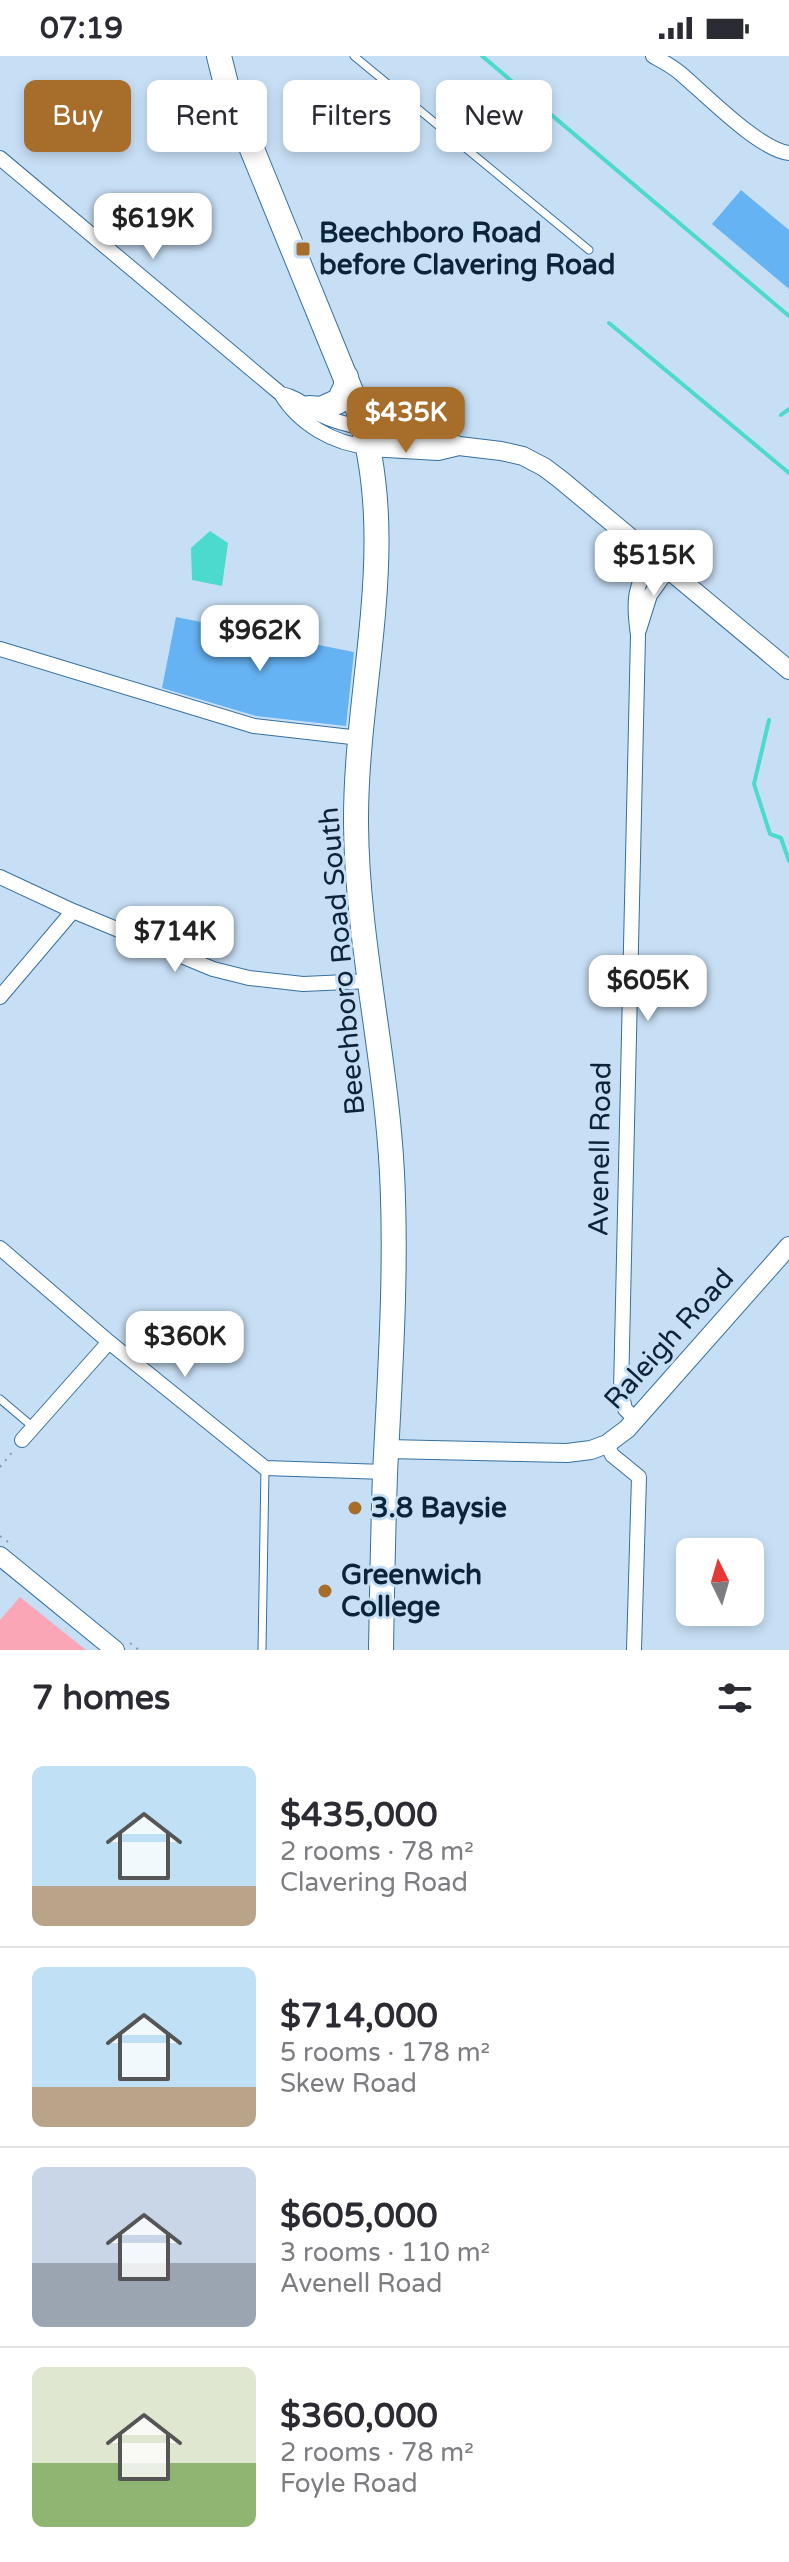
<!DOCTYPE html>
<html lang="en">
<head>
<meta charset="utf-8">
<style>
  body { margin:0; font-family:"Varela Round",sans-serif; background:#f2f2f3; color:#2b2b33; height:100vh; display:flex; flex-direction:column; font-size:30px; white-space:nowrap }
  * { box-sizing:border-box; margin:0 }
  p { font-size:26px; color:#7c7c81 }
  .icon { flex:none; width:44px; height:44px; fill:none; stroke:currentColor; stroke-width:2; stroke-linecap:round; stroke-linejoin:round }
  .map { position:relative; height:1594px; overflow:hidden }
  .sheet { display:flex; flex-direction:column; background:#fff; flex:1 }
  .sheet>* { flex:none }
  .banner { position:absolute; left:24px; top:24px; width:742px; height:72px; display:flex; gap:16px }
  .needle { width:52px; rotate:355deg }
  .controls { position:absolute; left:676px; top:1482px; display:grid; gap:16px }
  .controls a { display:grid; place-items:center; width:88px; height:88px; border-radius:12px; background:#fff; box-shadow:0 4px 12px #0003; font-size:40px }
  .price { position:absolute; translate:-50% -68px; padding:0 18px; border-radius:16px; background:#fff; color:#222; font-size:26px; line-height:52px; filter:drop-shadow(0 2px 4px #0008) }
  .price::after { content:''; position:absolute; left:50%; top:48px; width:24px; height:18px; margin-left:-12px; background:inherit; clip-path:polygon(0 0,100% 0,50% 100%) }
  .price.on { background:#a66d2b; color:#fff }
  ul { padding:0; list-style:none }
  li { display:flex; align-items:center; gap:24px; height:200px; padding:0 32px }
  li+li { border-top:2px solid #e1e1e2 }
  li span { display:grid; place-items:center; flex:none; width:224px; height:160px; border-radius:12px; color:#555 }
  li>.icon { margin-inline-start:auto }
  span .icon { width:96px; height:96px; fill:#fffc; stroke-width:1 }
  li b { font-size:34px }
  h2 { display:flex; justify-content:space-between; align-items:center; height:96px; padding:0 32px; font-size:34px }
  .tag { padding:0 28px; border-radius:12px; background:#fff; box-shadow:0 4px 12px #0003; font-size:28px; line-height:72px }
  .tag.on { background:#a66d2b; color:#fff }
  .status { display:flex; justify-content:space-between; align-items:center; height:56px; padding:0 40px; background:#fff; direction:ltr }
  .status svg { height:22px; fill:currentColor }
  .map>svg:first-child { display:block }
  .green { fill:#fba6b7 }
  .water { fill:#4bdacd }
  .lines { fill:none; stroke-linecap:round; stroke-linejoin:round }
  .stream { stroke:#4bdacd; stroke-width:4 }
  .building { fill:#66b3f4 }
  .service-casing { stroke:#3570a1; stroke-width:9 }
  .minor-casing { stroke:#3570a1; stroke-width:16 }
  .tertiary-casing { stroke:#3570a1; stroke-width:20 }
  .primary-casing { stroke:#3570a1; stroke-width:26 }
  .path { stroke:#839cb1; stroke-width:2; stroke-dasharray:2 6; stroke-linecap:butt }
  .service { stroke:#fff; stroke-width:7 }
  .minor { stroke:#fff; stroke-width:14 }
  .tertiary { stroke:#fff; stroke-width:18 }
  .primary { stroke:#fff; stroke-width:24 }
  .poi-dot { fill:#a66d2b; stroke:#c7dff5; stroke-width:3 }
  .labels { text-anchor:middle; dominant-baseline:central; stroke-width:6; stroke-linejoin:round; paint-order:stroke }
  .poi-label { font-size:28px; font-weight:bold; fill:#0b2438; stroke:#c7dff5; text-anchor:start }
  .street-label { font-size:28px; fill:#0b2438; stroke:#c7dff5 }
</style>
</head>
<body>
<div class="status"><b>07:19</b><svg viewBox="0 0 49 12"><path d="M0 12V9h3v3zM5 12V6h3v6zM10 12V3h3v9zM15 12V0h3v12zM26 1h20v11H26zM47 4h2v5h-2z"/></svg></div>
<div class="map">
<svg width="789" height="1594" viewBox="0 0 789 1594">
  <rect width="100%" height="100%" fill="#c7dff5"/>
  <path class="green" d="M20 1541 86 1594H0V1564Z"/>
  <path class="water" d="M210 475 228 487 222 530 192 524 191 492Z"/>
  <g class="lines">
    <path class="stream" d="M482 0 789 260
      M609 267 789 417
      M781 359 789 353
      M769 664 754 728 770 778 781 782 789 805"/>
  </g>
  <path class="building" d="M741 134 789 174V233L712 168Z
    M176 561 354 596 346 670 256 660 162 632Z"/>
  <g class="lines">
    <g class="service-casing">
      <path id="service" d="M354 0 589 194
        M0 1343 33 1371
        M262 1594 265 1412"/>
    </g>
    <g class="minor-casing">
      <path id="minor" d="M653 0C662 5 672 10 680 17 704 37 759 94 789 97
        M0 102 281 338C299 368 334 388 369 391
        M281 338C297 341 307 351 321 359 335 366 349 369 364 372
        M639 574 650 539 668 514
        M0 593 254 670 360 682
        M0 821 73 855 213 913 249 922 303 928 370 925
        M0 941 73 855
        M0 1192 109 1286 265 1412 385 1416
        M636 1364 625 1353 621 1335 638 579C633 544 634 531 653 501
        M22 1384 109 1286
        M607 1388 612 1399 639 1421 634 1594"/>
    </g>
    <g class="tertiary-casing">
      <path id="tertiary" d="M364 372 439 382 459 390 501 395 523 400 544 411 560 423 789 614
        M369 391 438 395 459 390
        M387 1393 567 1397 591 1394 607 1388 627 1373 789 1190
        M0 1500 115 1594"/>
    </g>
    <g class="primary-casing">
      <path id="primary" d="M219 0 227 32 357 350C402 486 355 629 356 768 357 885 386 1000 392 1117 397 1217 390 1318 385 1418 383 1477 382 1535 381 1594
        M309 352 321 353 339 345 346 330V321"/>
    </g>
    <path class="path" d="M625 499 633 510
      M0 1411 14 1394
      M0 1480 8 1486
      M130 1587 139 1594"/>
    <use href="#service" class="service"/>
    <use href="#minor" class="minor"/>
    <use href="#tertiary" class="tertiary"/>
    <use href="#primary" class="primary"/>
  </g>
  <g class="poi-dot">
    <rect x="295" y="185" width="16" height="16" rx="4"/>
    <circle cx="355" cy="1452" r="8"/>
    <circle cx="325" cy="1535" r="8"/>
  </g>
  <g class="labels">
    <g class="poi-label">
      <text x="319" y="177">Beechboro Road<tspan x="319" dy="32">before Clavering Road</tspan></text>
      <text x="371" y="1452">3.8 Baysie</text>
      <text x="341" y="1519">Greenwich<tspan x="341" dy="32">College</tspan></text>
    </g>
    <g class="street-label">
      <text transform="translate(342 905) rotate(-95)">Beechboro Road South</text>
      <text transform="translate(600 1093) rotate(-89)">Avenell Road</text>
      <text transform="translate(669 1283) rotate(-48)">Raleigh Road</text>
    </g>
  </g>
</svg>
<div class="controls">
<a><svg class="needle" viewBox="-14 -14 28 28"><path d="M0-13l5 13h-10z" fill="#e53935"/><path d="M0 13l5-13h-10z" fill="#7c7c81"/></svg></a>
</div>
<b class="price" style="left:153px;top:205px">$619K</b>
<b class="price on" style="left:406px;top:399px">$435K</b>
<b class="price" style="left:654px;top:542px">$515K</b>
<b class="price" style="left:260px;top:617px">$962K</b>
<b class="price" style="left:175px;top:918px">$714K</b>
<b class="price" style="left:648px;top:967px">$605K</b>
<b class="price" style="left:185px;top:1323px">$360K</b>
<div class="banner">
<a class="tag on">Buy</a>
<a class="tag">Rent</a>
<a class="tag">Filters</a>
<a class="tag">New</a>
</div>
</div>
<section class="sheet">
<h2>7 homes<svg class="icon" aria-label="filters" viewBox="0 0 24 24"><path d="M4 7h16M4 17h16"/><circle cx="9" cy="7" r="2"/><circle cx="15" cy="17" r="2"/></svg></h2>
<ul>
<li><span style="background:linear-gradient(#bfe0f5 75%,#b9a48a 0)"><svg class="icon" aria-label="home" viewBox="0 0 24 24"><path d="M3 11l9-7 9 7M6 9v11h12V9"/></svg></span><div><b>$435,000</b><p>2 rooms · 78 m²</p><p>Clavering Road</p></div></li>
<li><span style="background:linear-gradient(#bfe0f5 75%,#b9a48a 0)"><svg class="icon" aria-label="home" viewBox="0 0 24 24"><path d="M3 11l9-7 9 7M6 9v11h12V9"/></svg></span><div><b>$714,000</b><p>5 rooms · 178 m²</p><p>Skew Road</p></div></li>
<li><span style="background:linear-gradient(#c9d6e8 60%,#9aa5b1 0)"><svg class="icon" aria-label="home" viewBox="0 0 24 24"><path d="M3 11l9-7 9 7M6 9v11h12V9"/></svg></span><div><b>$605,000</b><p>3 rooms · 110 m²</p><p>Avenell Road</p></div></li>
<li><span style="background:linear-gradient(#dfe7d0 60%,#8fb573 0)"><svg class="icon" aria-label="home" viewBox="0 0 24 24"><path d="M3 11l9-7 9 7M6 9v11h12V9"/></svg></span><div><b>$360,000</b><p>2 rooms · 78 m²</p><p>Foyle Road</p></div></li>
</ul>
</section>
</body>
</html>
